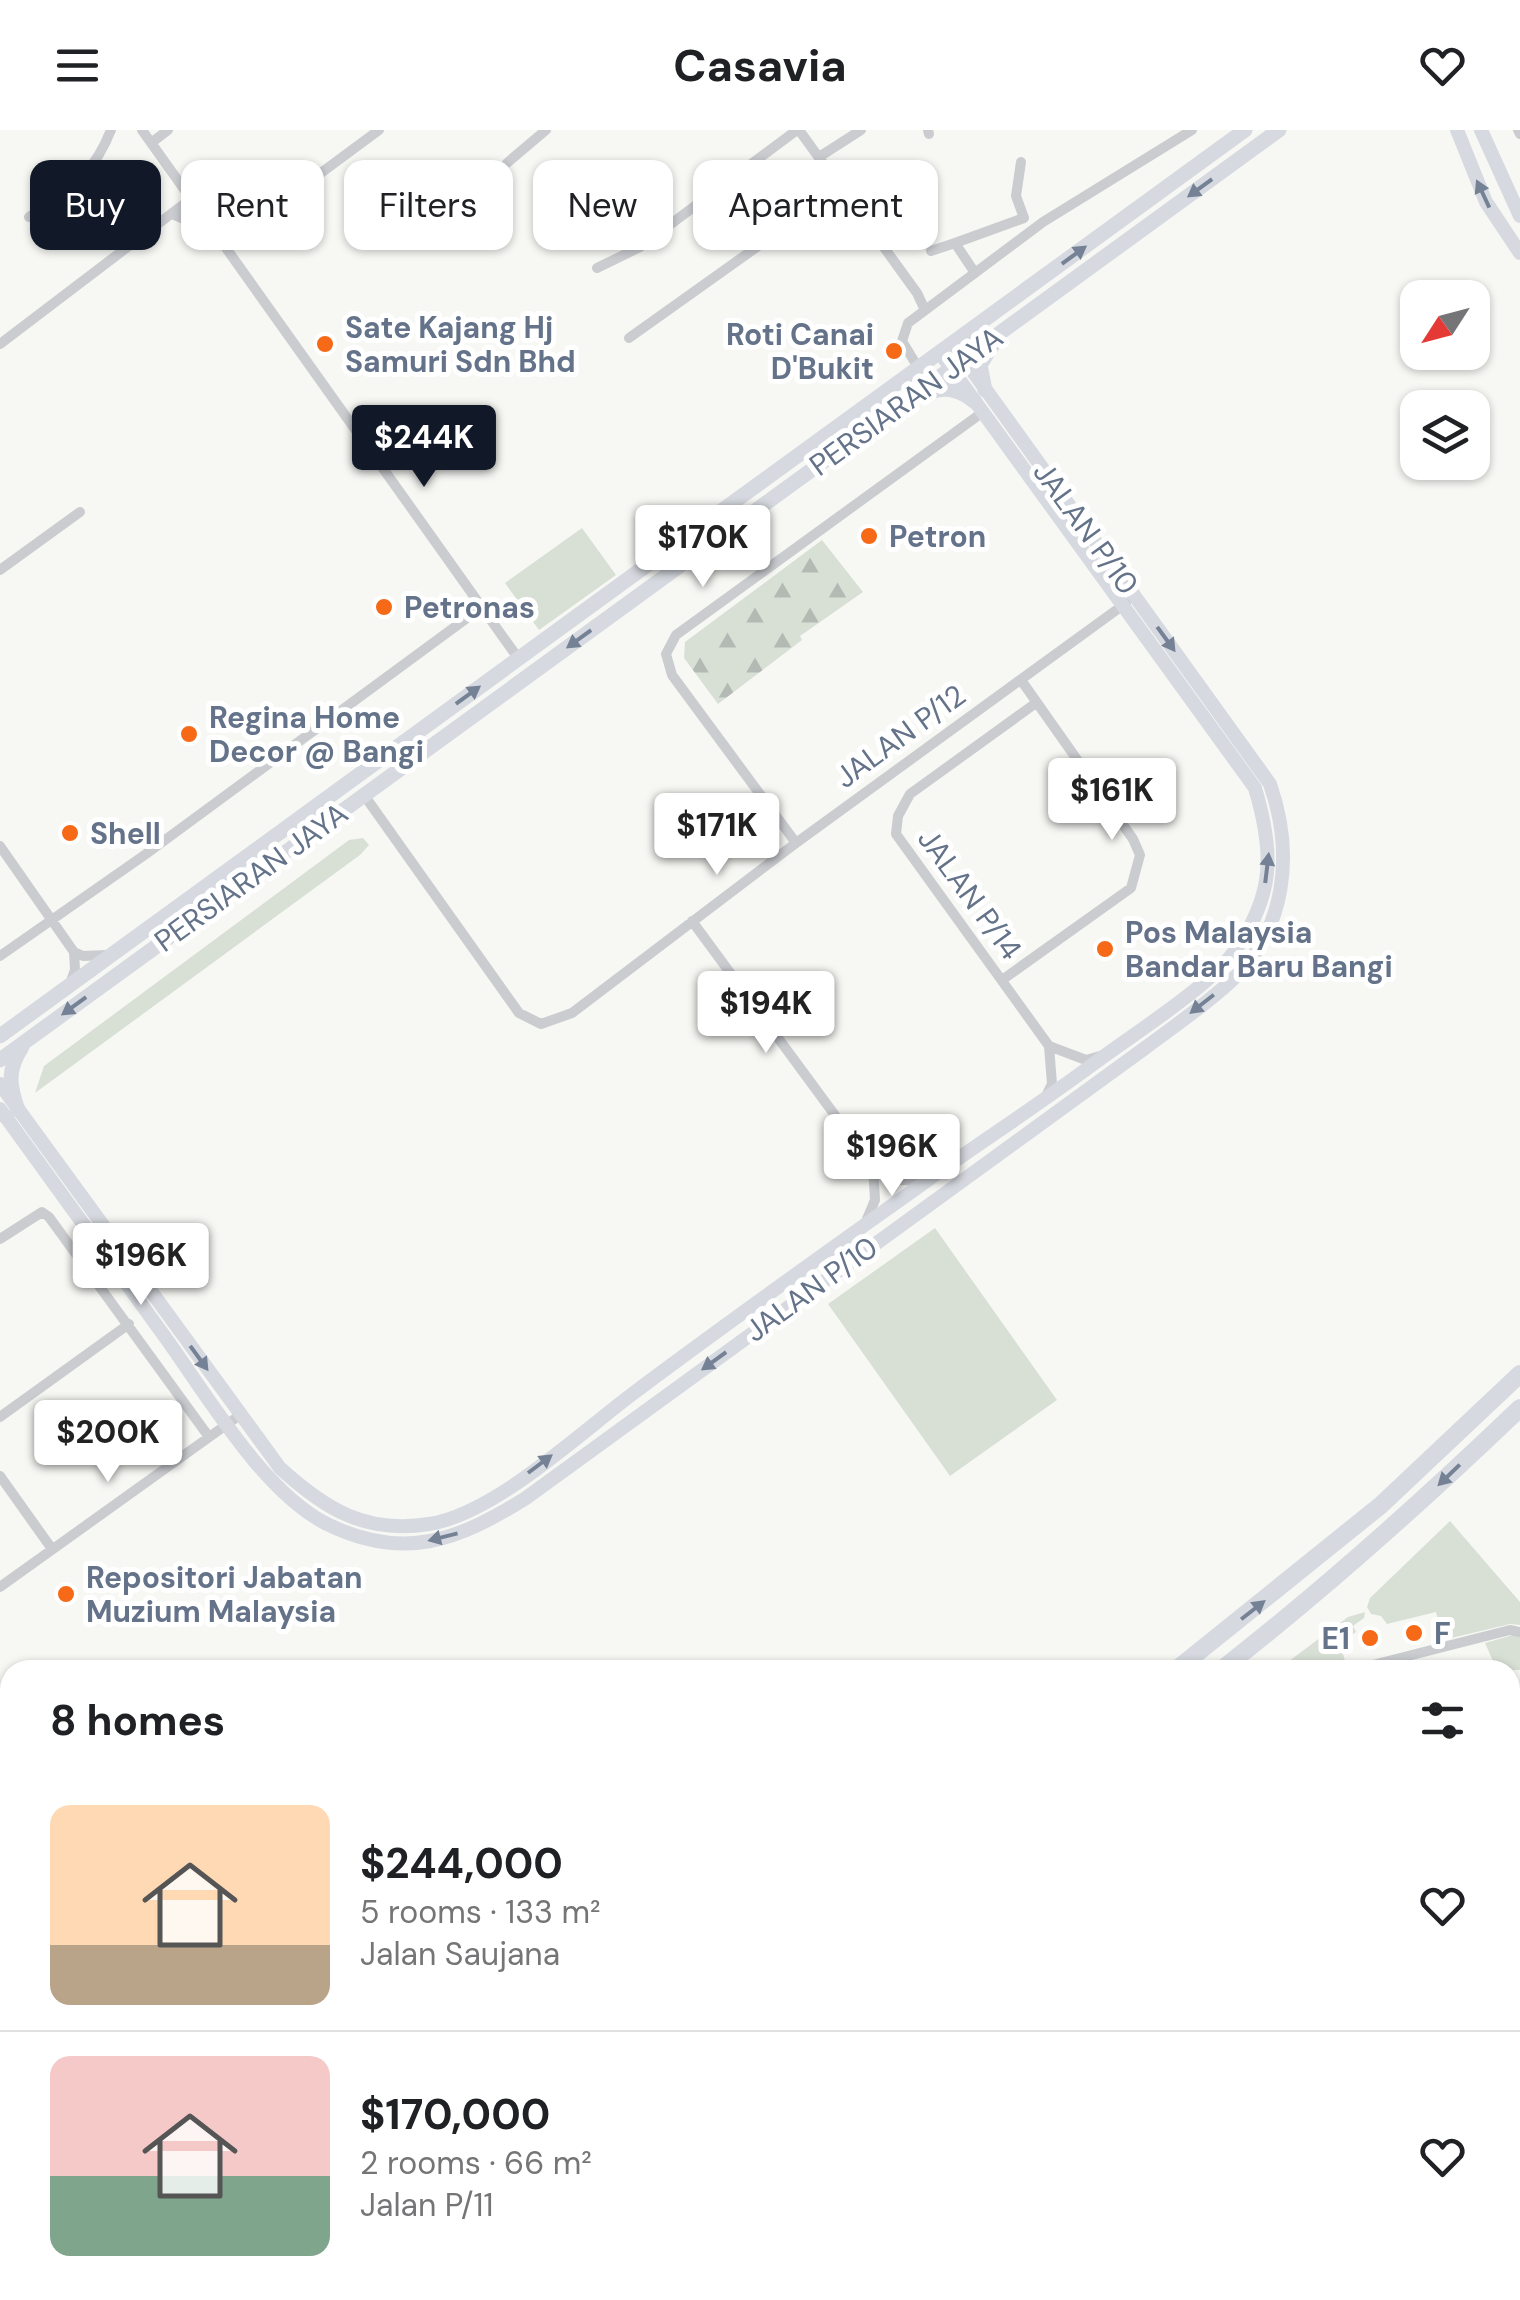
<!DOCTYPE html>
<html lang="en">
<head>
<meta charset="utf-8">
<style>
  body { margin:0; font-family:"DM Sans",sans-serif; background:#f6f6f6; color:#202124; height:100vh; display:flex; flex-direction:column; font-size:38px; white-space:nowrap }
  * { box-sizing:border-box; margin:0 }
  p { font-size:32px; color:#757577 }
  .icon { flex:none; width:55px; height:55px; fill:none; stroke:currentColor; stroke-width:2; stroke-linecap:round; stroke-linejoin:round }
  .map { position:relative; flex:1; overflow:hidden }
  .sheet { position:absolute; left:0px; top:1530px; width:1520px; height:640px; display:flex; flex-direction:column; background:#fff; border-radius:30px 30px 0 0; box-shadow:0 2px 8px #0004 }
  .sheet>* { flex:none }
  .guide { position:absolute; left:30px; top:30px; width:1000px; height:90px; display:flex; gap:20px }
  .needle { width:65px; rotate:234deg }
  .controls { position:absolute; left:1400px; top:150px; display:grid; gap:20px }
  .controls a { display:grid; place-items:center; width:90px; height:90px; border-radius:20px; background:#fff; box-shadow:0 2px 8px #0004; font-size:50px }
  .price { position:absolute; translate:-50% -85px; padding:0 22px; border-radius:10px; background:#fff; color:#222; font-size:32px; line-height:65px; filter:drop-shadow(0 2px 5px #0008) }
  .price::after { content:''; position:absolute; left:50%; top:60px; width:30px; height:22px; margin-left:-15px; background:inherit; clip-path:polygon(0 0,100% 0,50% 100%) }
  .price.on { background:#111827; color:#fff }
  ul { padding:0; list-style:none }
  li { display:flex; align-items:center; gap:30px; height:250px; padding:0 50px }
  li+li { border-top:2px solid #e0e0e0 }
  li span { display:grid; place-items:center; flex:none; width:280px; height:200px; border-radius:20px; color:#555 }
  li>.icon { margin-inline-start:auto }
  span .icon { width:120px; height:120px; fill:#fffc; stroke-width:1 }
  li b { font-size:42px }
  h2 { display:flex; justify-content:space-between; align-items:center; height:120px; padding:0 50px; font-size:42px }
  .pill { padding:0 35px; border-radius:20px; background:#fff; box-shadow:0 2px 8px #0004; font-size:35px; line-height:90px }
  .pill.on { background:#111827; color:#fff }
  header { display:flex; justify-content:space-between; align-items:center; height:130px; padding:0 50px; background:#fff; font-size:45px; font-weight:700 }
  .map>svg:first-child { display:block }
  .grass { fill:#d8e0d5 }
  .forest { fill:url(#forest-firs) }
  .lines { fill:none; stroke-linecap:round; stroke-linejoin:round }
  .street { stroke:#caccd0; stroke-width:10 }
  .secondary { stroke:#d6dae0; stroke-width:14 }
  .primary { stroke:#d6dae0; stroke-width:15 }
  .highway { stroke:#d6dae0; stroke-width:18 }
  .oneway { fill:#758296 }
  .poi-dot { fill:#f56917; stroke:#fff; stroke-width:4 }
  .labels { text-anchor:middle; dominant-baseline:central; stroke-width:10; stroke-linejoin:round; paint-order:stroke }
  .poi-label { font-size:30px; font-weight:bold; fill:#647389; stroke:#fff; text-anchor:start }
  .street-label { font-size:30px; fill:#647389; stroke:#fff }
</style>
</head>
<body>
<header><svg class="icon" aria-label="menu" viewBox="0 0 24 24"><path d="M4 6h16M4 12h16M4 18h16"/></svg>Casavia<svg class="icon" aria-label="heart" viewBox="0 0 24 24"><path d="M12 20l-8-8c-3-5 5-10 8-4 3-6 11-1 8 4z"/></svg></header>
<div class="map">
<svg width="1520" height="2170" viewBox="0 0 1520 2170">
  <defs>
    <pattern id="forest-firs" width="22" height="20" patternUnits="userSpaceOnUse" patternTransform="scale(2.5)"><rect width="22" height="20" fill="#d8e0d5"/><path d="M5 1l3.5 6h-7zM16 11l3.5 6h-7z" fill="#b3bab3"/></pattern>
  </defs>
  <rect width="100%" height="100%" fill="#f7f8f4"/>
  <path class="grass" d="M582 398 616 445 539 500 505 453Z
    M363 708 369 715 360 725 35 963 44 936 349 710Z
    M935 1098 1057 1270 950 1346 828 1174Z
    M1450 1391 1520 1472V1495L1510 1494 1443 1510 1436 1482 1387 1494 1381 1486 1371 1484 1367 1477 1370 1468Z
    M1365 1482 1364 1488 1353 1496 1356 1502 1348 1508 1352 1516 1342 1521 1346 1534 1336 1540H1277L1348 1487Z
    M1513 1505H1520V1540H1503L1500 1533H1494L1485 1513Z"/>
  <path class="forest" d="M822 410 863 462 800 506 802 510 718 574 684 528 685 512Z
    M548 2160H876L863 2170H544Z"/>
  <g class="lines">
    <path class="street" d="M142 0 518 528
      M799 0 917 163 925 180
      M928 0 929 4
      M1518 0 1520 4
      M151 13 168 0
      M819 27 861 0
      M507 33 546 0
      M174 85 193 93 210 94
      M29 87C69 58 92 48 111 0
      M225 114 379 0
      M931 121 955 113
      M597 138 640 117 797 0
      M975 143 955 113 1024 88 1016 66 1021 32
      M629 208 841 57
      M0 214 192 68
      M919 239 902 211 908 193 1043 92 1192 0
      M0 440 80 382
      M1036 573 910 664 898 686 896 704 1049 916 1052 954 1045 968
      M364 665 519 883 541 894 572 883 796 713 1126 473
      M796 713 672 545 666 524 676 505 983 282
      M0 716 74 822 75 840 71 851
      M692 791 873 1037 899 1050 926 1051
      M74 822 83 826 107 825
      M0 826 146 724 482 477
      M1002 850 1131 758 1140 725 1133 709 1021 550
      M1049 916 1086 930 1100 926
      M865 1094 875 1070 873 1037
      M0 1109 42 1082 49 1087 209 1307
      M0 1287 129 1194
      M0 1346 52 1419
      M0 1457 240 1285
      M1353 1540 1510 1500 1520 1502
      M1510 1643 1520 1651
      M1510 1862 1520 1865
      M1510 2050 1520 2058
      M1510 2097 1520 2089
      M531 2170 535 2160
      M881 2170 894 2160
      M898 2170 911 2160
      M1273 2170 1286 2160
      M1412 2170 1426 2160"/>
    <path class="secondary" d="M1457 0 1486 72 1520 123
      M1481 0 1520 86
      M0 954 280 1338C325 1379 365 1404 429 1394 494 1384 578 1305 631 1265 728 1192 827 1122 925 1052 981 1012 1038 975 1092 935 1133 904 1205 860 1234 822 1275 765 1274 722 1255 658L940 223
      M0 979C55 1055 110 1131 165 1207 207 1265 263 1362 327 1394 404 1432 459 1410 526 1368L1145 918C1173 897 1204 876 1230 852 1287 800 1294 723 1270 654L953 214"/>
    <path class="primary" d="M985 260 980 235 993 214
      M925 264C945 256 958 258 975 272
      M0 906 1245 0
      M0 930 1279 0
      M18 980C9 955 7 940 22 917
      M0 982 6 987"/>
    <path class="highway" d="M1176 1540 1381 1375 1520 1244
      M1221 1540C1326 1458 1424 1370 1520 1278
      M295 2170 307 2160
      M339 2170 351 2160"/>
  </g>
  <defs><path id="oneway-solid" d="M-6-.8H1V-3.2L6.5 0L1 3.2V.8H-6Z" transform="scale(2.5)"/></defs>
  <g class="oneway">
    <use href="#oneway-solid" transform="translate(1200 58) rotate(144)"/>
    <use href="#oneway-solid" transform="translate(1483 64) rotate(-115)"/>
    <use href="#oneway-solid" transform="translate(1074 125) rotate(-36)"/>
    <use href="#oneway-solid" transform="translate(579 509) rotate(144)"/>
    <use href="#oneway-solid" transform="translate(1166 509) rotate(54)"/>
    <use href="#oneway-solid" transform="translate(468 565) rotate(-36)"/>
    <use href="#oneway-solid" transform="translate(1267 738) rotate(-83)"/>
    <use href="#oneway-solid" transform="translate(1202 874) rotate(142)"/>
    <use href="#oneway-solid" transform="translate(74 876) rotate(144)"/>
    <use href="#oneway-solid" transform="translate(199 1228) rotate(54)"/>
    <use href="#oneway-solid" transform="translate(714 1231) rotate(144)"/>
    <use href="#oneway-solid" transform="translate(540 1334) rotate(-37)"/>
    <use href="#oneway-solid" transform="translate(1449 1345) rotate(136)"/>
    <use href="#oneway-solid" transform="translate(443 1407) rotate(166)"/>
    <use href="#oneway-solid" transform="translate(1253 1480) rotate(-38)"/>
  </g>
  <g class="poi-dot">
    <circle cx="325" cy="214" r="10"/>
    <circle cx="894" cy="221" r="10"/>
    <circle cx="869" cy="406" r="10"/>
    <circle cx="384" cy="477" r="10"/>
    <circle cx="189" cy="604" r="10"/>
    <circle cx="70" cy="703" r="10"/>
    <circle cx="1105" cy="819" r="10"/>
    <circle cx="66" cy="1464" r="10"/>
    <circle cx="1414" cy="1503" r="10"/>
    <circle cx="1370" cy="1508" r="10"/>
  </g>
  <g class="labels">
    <g class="poi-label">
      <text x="345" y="197">Sate Kajang Hj<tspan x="345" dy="34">Samuri Sdn Bhd</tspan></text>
      <text x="874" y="204" text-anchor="end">Roti Canai<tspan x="874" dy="34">D'Bukit</tspan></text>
      <text x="889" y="406">Petron</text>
      <text x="404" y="477">Petronas</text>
      <text x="209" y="587">Regina Home<tspan x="209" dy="34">Decor @ Bangi</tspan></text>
      <text x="90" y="703">Shell</text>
      <text x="1125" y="802">Pos Malaysia<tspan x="1125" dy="34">Bandar Baru Bangi</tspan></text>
      <text x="86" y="1447">Repositori Jabatan<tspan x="86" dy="34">Muzium Malaysia</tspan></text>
      <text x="1434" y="1503">F</text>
      <text x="1350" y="1508" text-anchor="end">E1</text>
    </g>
    <g class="street-label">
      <text transform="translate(906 271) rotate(-36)">PERSIARAN JAYA</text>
      <text transform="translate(1086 398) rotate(54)">JALAN P/10</text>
      <text transform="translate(900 606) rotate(-36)">JALAN P/12</text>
      <text transform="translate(251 747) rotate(-36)">PERSIARAN JAYA</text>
      <text transform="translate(970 764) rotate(54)">JALAN P/14</text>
      <text transform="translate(811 1159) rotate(-36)">JALAN P/10</text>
    </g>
  </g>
</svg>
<div class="controls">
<a><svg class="needle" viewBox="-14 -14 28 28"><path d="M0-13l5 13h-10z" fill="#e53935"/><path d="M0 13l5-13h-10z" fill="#757577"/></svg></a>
<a><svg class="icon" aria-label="layers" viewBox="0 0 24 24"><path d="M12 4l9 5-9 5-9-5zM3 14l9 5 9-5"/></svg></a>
</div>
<b class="price on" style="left:424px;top:360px">$244K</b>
<b class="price" style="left:703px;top:460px">$170K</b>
<b class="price" style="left:1112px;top:713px">$161K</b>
<b class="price" style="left:717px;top:748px">$171K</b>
<b class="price" style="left:766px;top:926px">$194K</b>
<b class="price" style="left:892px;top:1069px">$196K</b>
<b class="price" style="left:141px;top:1178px">$196K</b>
<b class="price" style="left:108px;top:1355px">$200K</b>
<div class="guide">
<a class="pill on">Buy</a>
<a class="pill">Rent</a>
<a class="pill">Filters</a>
<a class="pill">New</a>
<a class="pill">Apartment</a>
</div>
<section class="sheet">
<h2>8 homes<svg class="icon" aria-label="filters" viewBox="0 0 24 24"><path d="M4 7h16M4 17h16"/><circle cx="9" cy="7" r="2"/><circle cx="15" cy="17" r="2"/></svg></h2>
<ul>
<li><span style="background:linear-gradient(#ffd9b3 70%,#b9a48a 0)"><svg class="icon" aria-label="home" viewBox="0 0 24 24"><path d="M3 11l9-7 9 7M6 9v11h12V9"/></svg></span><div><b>$244,000</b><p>5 rooms · 133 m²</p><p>Jalan Saujana</p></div><svg class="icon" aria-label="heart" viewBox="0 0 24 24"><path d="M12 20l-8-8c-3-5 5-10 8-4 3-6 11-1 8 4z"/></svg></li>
<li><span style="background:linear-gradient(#f6c9c9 60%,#7fa58c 0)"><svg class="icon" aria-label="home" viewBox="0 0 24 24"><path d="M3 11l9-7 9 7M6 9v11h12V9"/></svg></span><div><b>$170,000</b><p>2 rooms · 66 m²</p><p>Jalan P/11</p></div><svg class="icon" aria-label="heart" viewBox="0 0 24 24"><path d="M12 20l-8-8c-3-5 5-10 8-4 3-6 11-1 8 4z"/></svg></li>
</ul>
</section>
</div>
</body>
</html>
